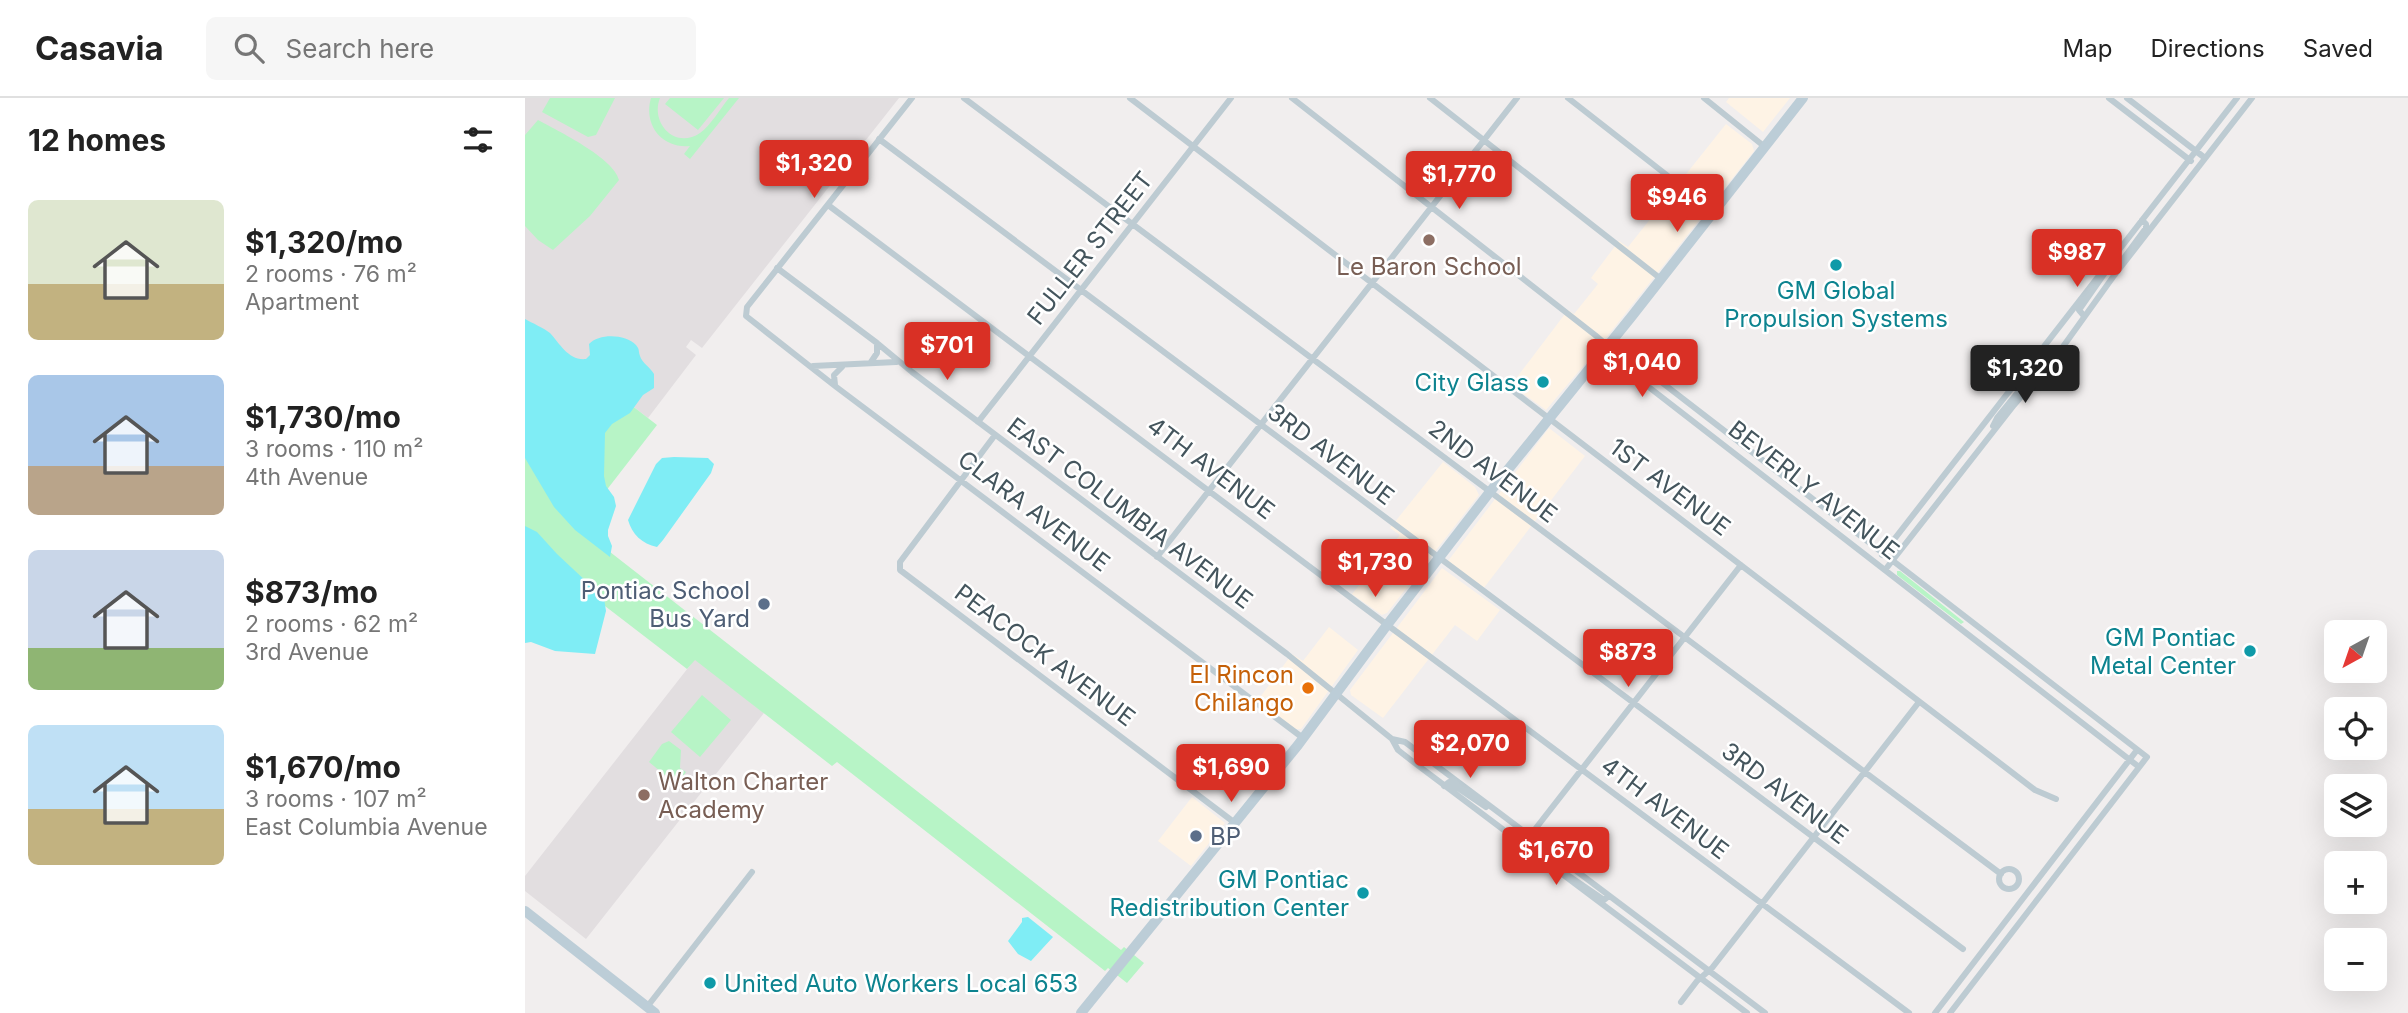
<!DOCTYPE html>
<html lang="en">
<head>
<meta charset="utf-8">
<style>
  body { margin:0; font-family:Inter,sans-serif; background:#f6f6f6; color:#222; height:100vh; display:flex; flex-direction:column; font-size:26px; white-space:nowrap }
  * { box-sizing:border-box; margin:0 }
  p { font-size:23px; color:#767676 }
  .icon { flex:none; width:38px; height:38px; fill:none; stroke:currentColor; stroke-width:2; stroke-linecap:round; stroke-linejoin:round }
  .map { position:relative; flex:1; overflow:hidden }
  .side { display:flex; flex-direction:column; background:#fff; width:525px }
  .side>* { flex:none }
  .needle { width:46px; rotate:220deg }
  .tools { position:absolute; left:1799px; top:522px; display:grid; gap:14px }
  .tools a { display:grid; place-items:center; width:63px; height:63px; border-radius:10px; background:#fff; box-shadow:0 7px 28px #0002; font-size:35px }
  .price { position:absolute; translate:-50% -60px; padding:0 16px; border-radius:7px; background:#d93025; color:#fff; font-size:23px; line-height:46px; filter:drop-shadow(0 2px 4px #0008) }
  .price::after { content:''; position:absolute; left:50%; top:42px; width:21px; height:16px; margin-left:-10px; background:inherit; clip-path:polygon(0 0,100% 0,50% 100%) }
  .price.current { background:#222; color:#fff }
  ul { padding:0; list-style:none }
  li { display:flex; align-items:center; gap:21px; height:175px; padding:0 28px }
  li span { display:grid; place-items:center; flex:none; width:196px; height:140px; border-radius:10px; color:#555 }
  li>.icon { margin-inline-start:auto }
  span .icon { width:84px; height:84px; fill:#fffc; stroke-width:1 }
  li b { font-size:30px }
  h2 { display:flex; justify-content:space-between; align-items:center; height:84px; padding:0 28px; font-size:30px }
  header { display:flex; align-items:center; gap:42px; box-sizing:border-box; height:98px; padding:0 35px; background:#fff; border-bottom:2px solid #e0e0e0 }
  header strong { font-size:33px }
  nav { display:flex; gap:38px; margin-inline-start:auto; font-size:24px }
  .search { width:490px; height:63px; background:#f6f6f6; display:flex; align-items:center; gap:18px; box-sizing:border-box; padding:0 24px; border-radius:10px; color:#767676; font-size:26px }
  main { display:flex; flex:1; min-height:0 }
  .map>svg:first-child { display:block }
  .commercial { fill:#fef3e5 }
  .education { fill:#e2dee0 }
  .green { fill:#b7f4c6 }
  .water { fill:#7fedf5 }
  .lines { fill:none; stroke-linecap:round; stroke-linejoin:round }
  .street { stroke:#bdcbd2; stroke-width:6 }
  .secondary { stroke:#bccdd7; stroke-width:10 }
  .education-dot { fill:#8d6e63; stroke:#fff; stroke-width:2.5 }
  .culture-dot { fill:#0f9aa8; stroke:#fff; stroke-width:2.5 }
  .service-dot { fill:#5c6f8a; stroke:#fff; stroke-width:2.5 }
  .food-dot { fill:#e8710a; stroke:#fff; stroke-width:2.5 }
  .labels { text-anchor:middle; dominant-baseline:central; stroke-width:5; stroke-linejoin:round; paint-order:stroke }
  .street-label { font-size:24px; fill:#44555d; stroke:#fff }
  .education-label { font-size:24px; fill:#785e54; stroke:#fff }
  .culture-label { font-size:24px; fill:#0d838f; stroke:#fff; text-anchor:end }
  .service-label { font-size:24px; fill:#4e5e75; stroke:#fff; text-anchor:end }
  .food-label { font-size:24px; fill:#c56008; stroke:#fff; text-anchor:end }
</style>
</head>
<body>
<header>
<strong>Casavia</strong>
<div class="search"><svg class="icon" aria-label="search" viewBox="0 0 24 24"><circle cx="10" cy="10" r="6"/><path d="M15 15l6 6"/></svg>Search here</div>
<nav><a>Map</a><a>Directions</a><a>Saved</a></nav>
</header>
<main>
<section class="side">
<h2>12 homes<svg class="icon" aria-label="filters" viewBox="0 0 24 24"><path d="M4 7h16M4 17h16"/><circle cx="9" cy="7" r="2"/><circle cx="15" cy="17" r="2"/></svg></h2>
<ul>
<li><span style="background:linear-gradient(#dfe7d0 60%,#c2b280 0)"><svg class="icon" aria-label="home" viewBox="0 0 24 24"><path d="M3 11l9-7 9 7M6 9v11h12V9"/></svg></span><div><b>$1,320/mo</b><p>2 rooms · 76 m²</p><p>Apartment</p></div></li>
<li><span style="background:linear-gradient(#a9c7e8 65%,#b9a48a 0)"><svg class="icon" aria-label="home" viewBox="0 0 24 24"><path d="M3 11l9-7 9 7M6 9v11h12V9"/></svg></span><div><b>$1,730/mo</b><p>3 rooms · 110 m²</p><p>4th Avenue</p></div></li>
<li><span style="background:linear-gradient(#c9d6e8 70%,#8fb573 0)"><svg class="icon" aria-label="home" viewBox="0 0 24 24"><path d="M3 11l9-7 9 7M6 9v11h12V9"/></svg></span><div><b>$873/mo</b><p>2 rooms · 62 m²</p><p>3rd Avenue</p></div></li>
<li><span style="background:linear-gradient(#bfe0f5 60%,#c2b280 0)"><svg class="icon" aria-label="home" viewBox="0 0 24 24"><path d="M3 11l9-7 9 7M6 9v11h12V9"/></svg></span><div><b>$1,670/mo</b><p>3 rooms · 107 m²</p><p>East Columbia Avenue</p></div></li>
</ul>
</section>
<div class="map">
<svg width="1883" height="915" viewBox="0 0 1883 915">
  <rect width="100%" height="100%" fill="#f1eeee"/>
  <path class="commercial" d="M1204 0H1265L1238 34 1201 4Z
    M1201 26 1227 46 1229 53 1065 260 1021 312 986 287 1043 212 1049 216 1073 186 1066 180 1094 143 1103 149Z
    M1024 330 1060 358 958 491 923 463Z
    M918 364 950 389 954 397 862 515 857 517 827 496 875 437 865 430Z
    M917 470 975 512 952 543 930 527 858 620 826 597 825 592Z
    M804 529 833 552 776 631H770L733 602 767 556 778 563Z
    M667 699 700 725 666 768 633 743Z"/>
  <path class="education" d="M0 0H374L177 250 166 242 161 249 171 257 123 320 0 225Z
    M170 561 239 615 61 841 0 793V778Z"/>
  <path class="green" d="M25 0H90L71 37 63 39 17 14Z
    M126 0H135C125 25 150 52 175 35 186 27 195 11 204 0H214L165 61 159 56 165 48C137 51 118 27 126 0Z
    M145 0H199L173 32 140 6Z
    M13 22C33 33 89 60 94 82L65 118 28 152 13 142 0 128V37Z
    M0 225 132 327 53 429 596 852 599 849 619 865 602 885 583 870 580 873 312 664 307 668 170 562 162 571 24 465 0 436Z
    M1524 247 1530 253 1505 282 1501 277Z
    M1372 473H1375L1439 524 1436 526 1372 477Z
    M177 597 206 622 175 659 146 634Z
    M144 643 156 652 155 670 161 674 152 687 124 664 137 646Z"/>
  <path class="water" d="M0 221C7 225 19 230 25 235 35 246 44 263 61 261L65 257 64 246C74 235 101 236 111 247 115 252 113 252 115 258 117 265 125 269 129 276V290L118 297 105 315 87 326 80 335 79 378 81 388 89 399 91 408 83 432V438L87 448 85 459 50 432 29 409 0 360Z
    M149 359 183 360 189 366 186 375 138 442 132 449C117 446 107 436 103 422L131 366 137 360Z
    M0 428 12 434 32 456 79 500 81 513 70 556 30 553 6 544 0 545Z
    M503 819 528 839 506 863 493 856 483 843 497 824V820Z"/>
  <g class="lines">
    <path class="street" d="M387 0 222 209 221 218 310 288 778 640
      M439 0 1476 776
      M605 0 1510 692 1531 701
      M767 0 1070 237 1083 248 1094 266 1614 669
      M905 0 1136 181
      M1043 0 1189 114
      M1179 0 1240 49
      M1584 0 1666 63
      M1602 0 1680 60
      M354 41 1438 851
      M303 107 853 520 1384 915
      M1593 168 1621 130V126L1617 122
      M252 170 352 245 387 274 762 556 867 641 880 644 1240 915
      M1559 218 1554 212 1584 169
      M1084 249 1100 256 1622 659 1425 915
      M346 264 352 255V245
      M288 268 371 264
      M310 287 309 277 317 269
      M453 324 706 0
      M1468 328 1472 320 1499 287 1500 283 1495 279
      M470 337 375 464V472L710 725
      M1357 457 1712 0
      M632 459 992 0
      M1360 472 1489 307 1532 257 1588 179 1727 0
      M867 641 873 652 887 663 1222 915
      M919 688 924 684 961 709
      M1004 739 1216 467
      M1474 781a10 10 0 1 1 20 0a10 10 0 1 1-20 0Z
      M1041 776 1079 802 1084 798
      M1156 904 1172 883 1187 870 1394 604
      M122 909 227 774
      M1410 915 1612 652"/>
    <path class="secondary" d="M0 813 130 915
      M556 915 773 647 862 527 964 395 1107 218 1278 0"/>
  </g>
  <g class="education-dot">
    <circle cx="904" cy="142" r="7"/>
    <circle cx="119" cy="697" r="7"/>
  </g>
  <g class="culture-dot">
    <circle cx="1311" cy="167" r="7"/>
    <circle cx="1018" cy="284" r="7"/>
    <circle cx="1725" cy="553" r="7"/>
    <circle cx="838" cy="795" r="7"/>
    <circle cx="185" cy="885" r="7"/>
  </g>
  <g class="service-dot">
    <circle cx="239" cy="506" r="7"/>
    <circle cx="671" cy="738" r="7"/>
  </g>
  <circle class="food-dot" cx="783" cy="590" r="7"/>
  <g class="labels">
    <g class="street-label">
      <text transform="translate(565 150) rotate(-52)">FULLER STREET</text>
      <text transform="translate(806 356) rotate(37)">3RD AVENUE</text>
      <text transform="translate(686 370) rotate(37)">4TH AVENUE</text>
      <text transform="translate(968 373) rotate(37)">2ND AVENUE</text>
      <text transform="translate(1145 389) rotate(37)">1ST AVENUE</text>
      <text transform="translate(1289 392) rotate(38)">BEVERLY AVENUE</text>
      <text transform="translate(509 413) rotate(37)">CLARA AVENUE</text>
      <text transform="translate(605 415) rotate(37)">EAST COLUMBIA AVENUE</text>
      <text transform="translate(520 557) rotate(37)">PEACOCK AVENUE</text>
      <text transform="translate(1260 695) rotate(37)">3RD AVENUE</text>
      <text transform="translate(1140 710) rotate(37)">4TH AVENUE</text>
    </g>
    <g class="education-label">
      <text x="904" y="168">Le Baron School</text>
      <text x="133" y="683" text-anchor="start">Walton Charter<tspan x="133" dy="28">Academy</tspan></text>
    </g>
    <g class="culture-label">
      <text x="1311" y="192" text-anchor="middle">GM Global<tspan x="1311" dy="28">Propulsion Systems</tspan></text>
      <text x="1004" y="284">City Glass</text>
      <text x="1711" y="539">GM Pontiac<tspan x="1711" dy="28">Metal Center</tspan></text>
      <text x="824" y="781">GM Pontiac<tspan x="824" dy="28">Redistribution Center</tspan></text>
      <text x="199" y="885" text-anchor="start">United Auto Workers Local 653</text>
    </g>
    <g class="service-label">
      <text x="225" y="492">Pontiac School<tspan x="225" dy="28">Bus Yard</tspan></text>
      <text x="685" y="738" text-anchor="start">BP</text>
    </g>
    <g class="food-label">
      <text x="769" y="576">El Rincon<tspan x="769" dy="28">Chilango</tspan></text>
    </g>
  </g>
</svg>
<div class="tools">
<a><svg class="needle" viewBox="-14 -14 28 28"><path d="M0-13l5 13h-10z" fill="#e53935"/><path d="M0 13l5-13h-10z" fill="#767676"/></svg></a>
<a><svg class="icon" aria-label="locate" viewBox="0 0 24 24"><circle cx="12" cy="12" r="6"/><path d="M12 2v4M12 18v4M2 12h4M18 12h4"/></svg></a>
<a><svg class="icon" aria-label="layers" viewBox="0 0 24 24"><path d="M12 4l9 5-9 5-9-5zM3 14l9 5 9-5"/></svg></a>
<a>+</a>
<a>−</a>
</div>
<b class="price" style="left:289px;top:102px">$1,320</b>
<b class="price" style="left:934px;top:113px">$1,770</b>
<b class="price" style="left:1152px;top:136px">$946</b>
<b class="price" style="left:1552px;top:191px">$987</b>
<b class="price" style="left:422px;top:284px">$701</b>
<b class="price" style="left:1117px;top:301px">$1,040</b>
<b class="price current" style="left:1500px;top:307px">$1,320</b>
<b class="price" style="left:850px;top:501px">$1,730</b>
<b class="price" style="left:1103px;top:591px">$873</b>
<b class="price" style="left:945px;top:682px">$2,070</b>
<b class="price" style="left:706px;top:706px">$1,690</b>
<b class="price" style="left:1031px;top:789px">$1,670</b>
</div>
</main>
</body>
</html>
